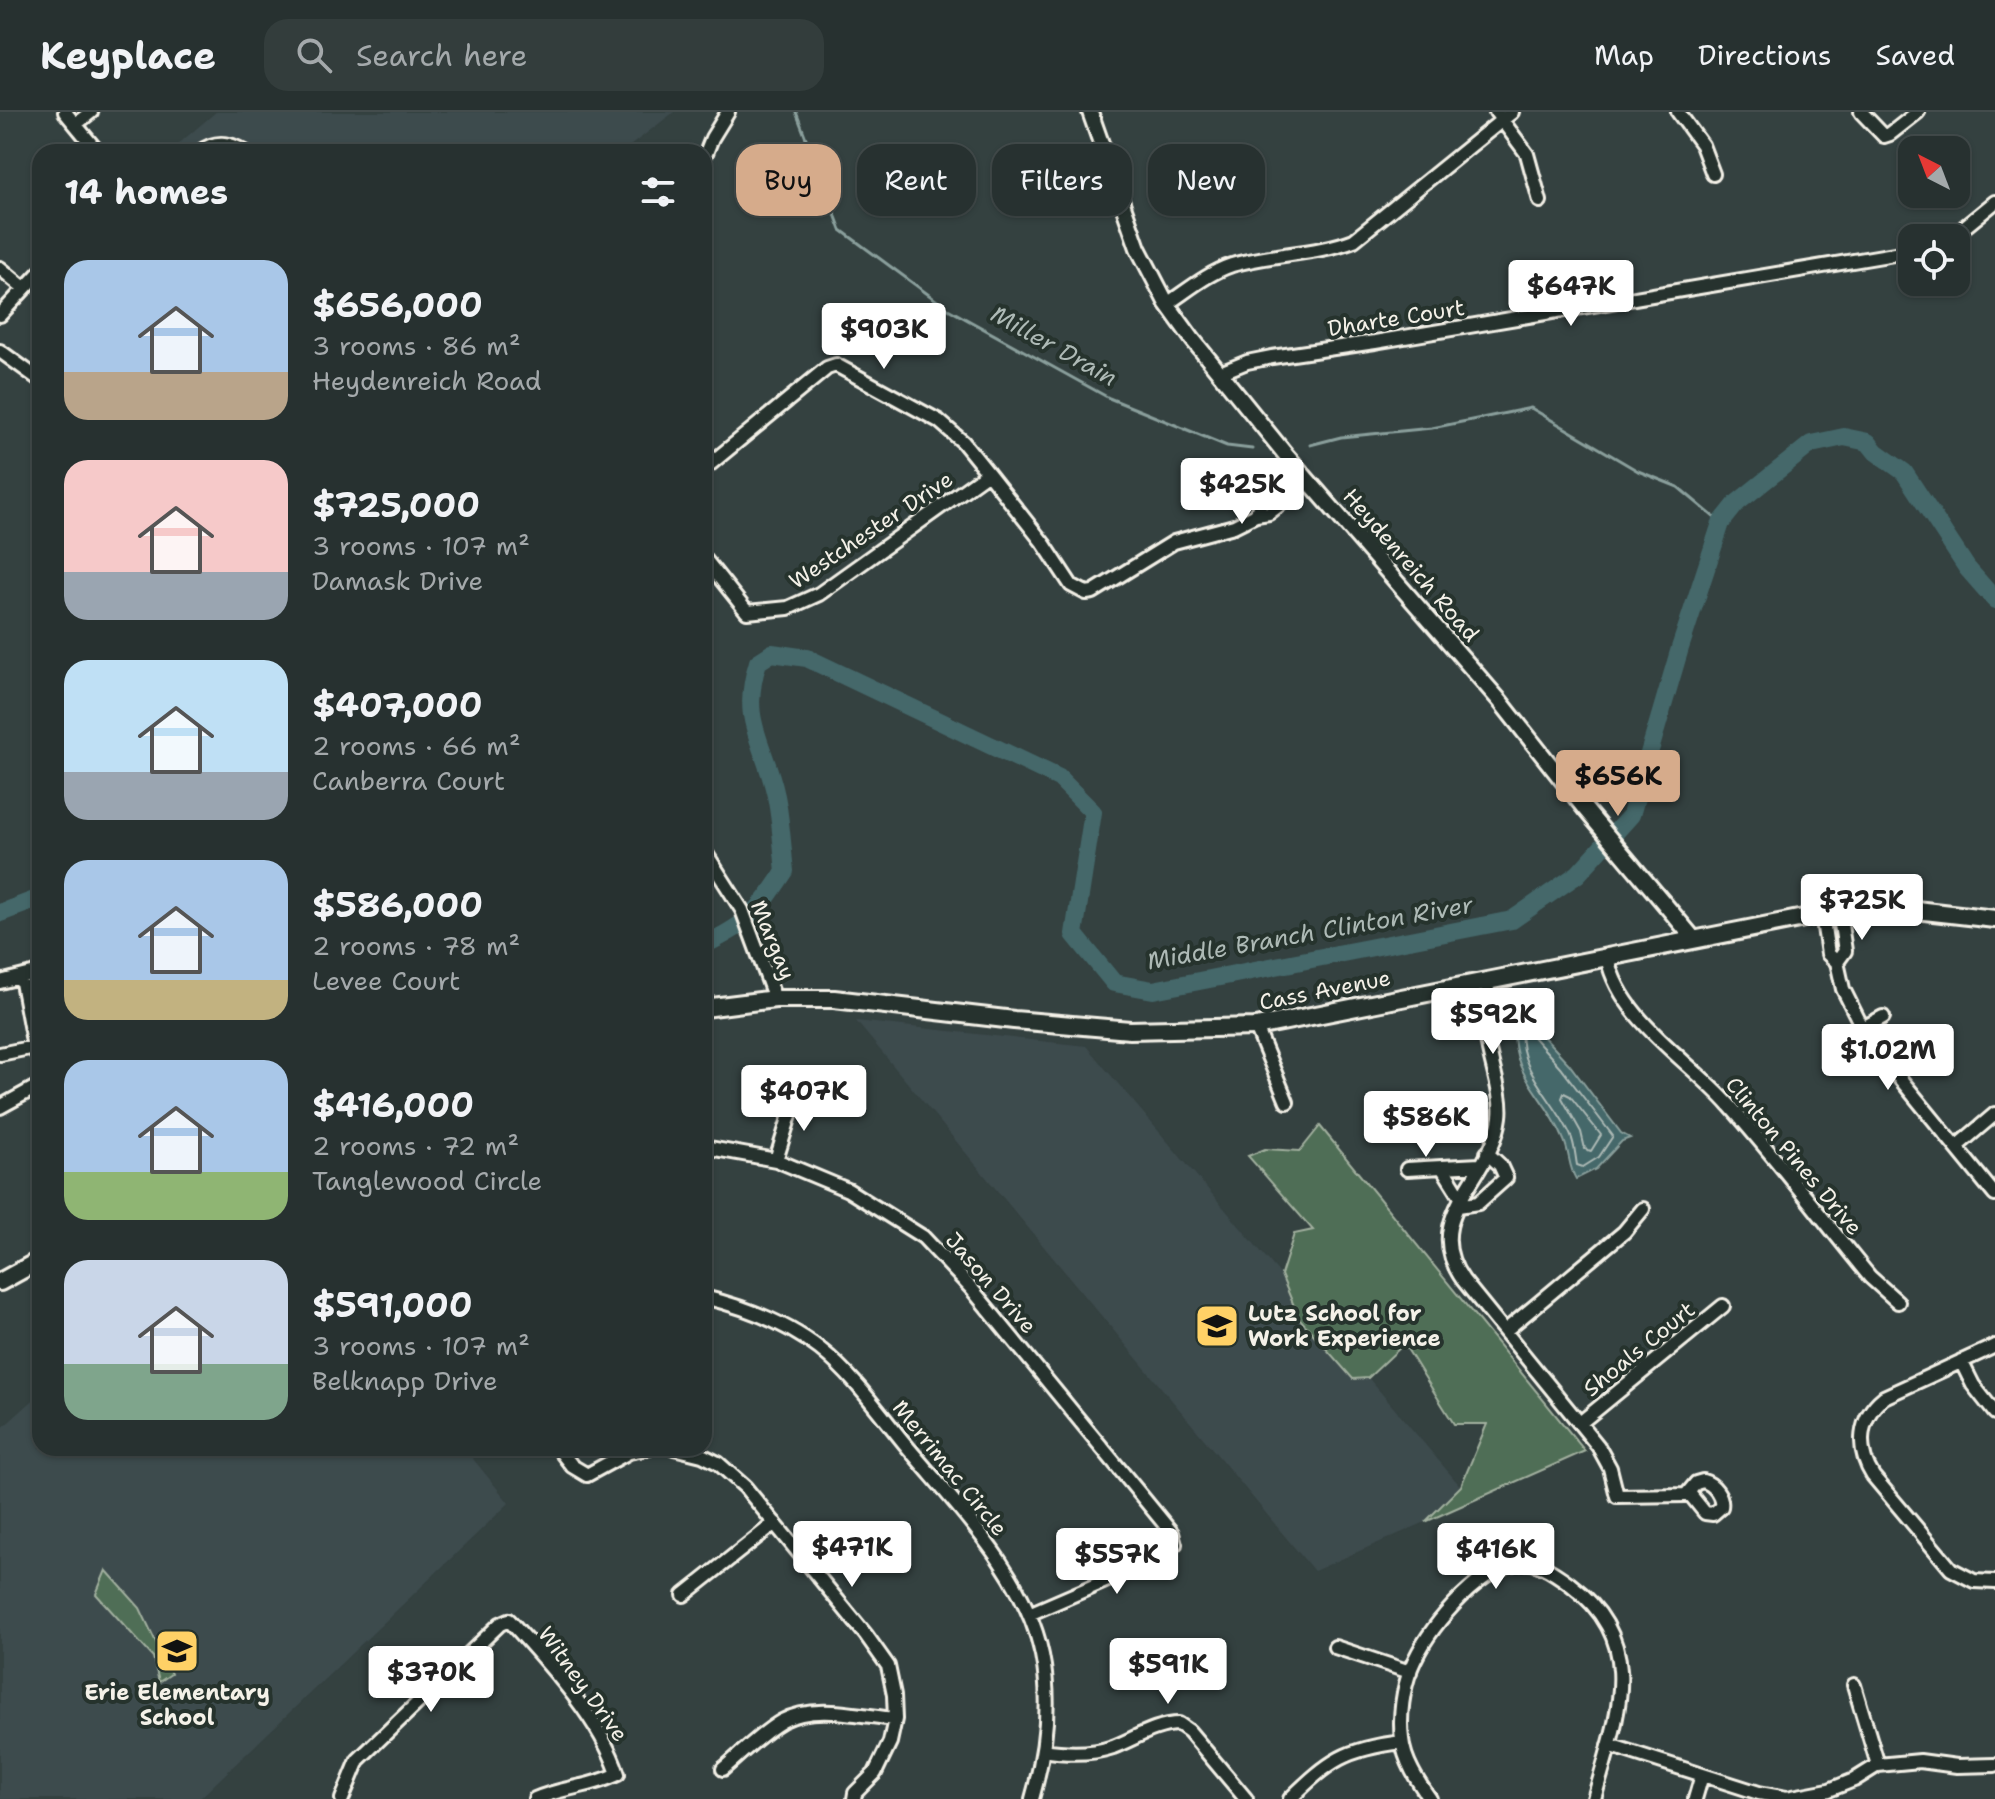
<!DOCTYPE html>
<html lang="en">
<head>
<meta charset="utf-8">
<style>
  body { margin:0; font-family:"Shantell Sans",sans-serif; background:#333d3c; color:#f1f3f6; height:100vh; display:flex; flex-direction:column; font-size:30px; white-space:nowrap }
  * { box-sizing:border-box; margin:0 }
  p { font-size:26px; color:#a4a9ab }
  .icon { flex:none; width:44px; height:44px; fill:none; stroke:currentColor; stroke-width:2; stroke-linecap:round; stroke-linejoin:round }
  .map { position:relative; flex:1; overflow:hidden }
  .panel { position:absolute; left:32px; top:32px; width:680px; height:1312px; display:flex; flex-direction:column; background:#273130; border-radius:24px; box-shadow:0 2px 6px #0004,0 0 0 2px #434c4c }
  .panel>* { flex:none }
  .top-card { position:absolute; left:736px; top:32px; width:760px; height:72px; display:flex; gap:16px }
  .needle { width:52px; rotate:318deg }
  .fabs { position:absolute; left:1898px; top:24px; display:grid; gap:16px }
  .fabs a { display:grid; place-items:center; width:72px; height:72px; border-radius:16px; background:#273130; box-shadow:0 2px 6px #0004,0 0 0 2px #434c4c; font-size:40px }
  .price { position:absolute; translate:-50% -68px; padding:0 18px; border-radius:8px; background:#fff; color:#222; font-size:26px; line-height:52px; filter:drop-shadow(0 2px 4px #0008) }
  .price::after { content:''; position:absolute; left:50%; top:48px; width:24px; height:18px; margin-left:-12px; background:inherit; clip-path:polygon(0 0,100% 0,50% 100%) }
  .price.selected { background:#d6ab8b; color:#111 }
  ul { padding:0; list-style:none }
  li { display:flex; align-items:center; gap:24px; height:200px; padding:0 32px }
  li span { display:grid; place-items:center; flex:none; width:224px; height:160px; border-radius:24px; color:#555 }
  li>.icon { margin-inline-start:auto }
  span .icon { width:96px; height:96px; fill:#fffc; stroke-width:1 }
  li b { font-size:34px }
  h2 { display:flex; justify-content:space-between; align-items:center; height:96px; padding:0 32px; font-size:34px }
  .tag { padding:0 28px; border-radius:24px; background:#273130; box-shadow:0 2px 6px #0004,0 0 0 2px #434c4c; font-size:28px; line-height:72px }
  .tag.selected { background:#d6ab8b; color:#111 }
  header { display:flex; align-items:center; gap:48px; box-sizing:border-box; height:112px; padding:0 40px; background:#273130; border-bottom:2px solid #434c4c }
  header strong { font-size:38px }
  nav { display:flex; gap:44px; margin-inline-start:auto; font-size:28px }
  .search { width:560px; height:72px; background:#333d3c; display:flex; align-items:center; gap:20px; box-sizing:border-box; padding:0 28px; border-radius:24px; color:#a4a9ab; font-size:30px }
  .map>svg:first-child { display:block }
  .built { fill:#3e4b4e }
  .green { fill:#506e56; stroke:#a2b09f; stroke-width:2 }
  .water { fill:#44686a; stroke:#8a9f9c; stroke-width:2 }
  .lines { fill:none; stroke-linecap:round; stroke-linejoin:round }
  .shore { stroke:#aebab6; stroke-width:2 }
  .stream { stroke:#8a9f9c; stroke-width:3 }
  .river { stroke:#44686a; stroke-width:18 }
  .minor-casing { stroke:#f4f1e8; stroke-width:18 }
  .tertiary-casing { stroke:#f4f1e8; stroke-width:20 }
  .secondary-casing { stroke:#f4f1e8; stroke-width:22 }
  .minor { stroke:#26332d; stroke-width:12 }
  .tertiary { stroke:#26332d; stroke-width:14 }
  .secondary { stroke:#26332d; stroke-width:16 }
  .labels { text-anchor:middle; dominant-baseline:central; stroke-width:8; stroke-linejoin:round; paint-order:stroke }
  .street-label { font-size:22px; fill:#f4f1e8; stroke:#26332d }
  .poi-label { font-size:22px; font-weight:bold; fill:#f4f1e8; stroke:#26332d; text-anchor:start }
  .water-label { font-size:24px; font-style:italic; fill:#aebab6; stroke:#26332d }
</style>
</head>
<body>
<header>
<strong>Keyplace</strong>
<div class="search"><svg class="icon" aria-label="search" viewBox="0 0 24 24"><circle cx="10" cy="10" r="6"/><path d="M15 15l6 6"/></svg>Search here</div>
<nav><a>Map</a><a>Directions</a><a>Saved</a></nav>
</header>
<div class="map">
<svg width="1995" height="1687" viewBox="0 0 1995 1687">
  <rect width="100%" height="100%" fill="#344140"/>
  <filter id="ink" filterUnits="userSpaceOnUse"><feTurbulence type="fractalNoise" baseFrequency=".0125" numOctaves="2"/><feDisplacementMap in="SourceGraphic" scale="16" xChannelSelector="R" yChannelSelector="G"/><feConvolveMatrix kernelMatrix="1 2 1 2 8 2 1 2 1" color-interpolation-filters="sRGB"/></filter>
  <g filter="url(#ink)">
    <path class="built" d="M216 0H674L622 40H169Z
      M856 909 1086 934 1473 1389 1314 1459Z
      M40 1282V1336H464L509 1391 199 1687H0V1318Z"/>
    <path class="green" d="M1320 1014 1585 1339 1425 1410 1461 1374 1487 1312H1454L1404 1232 1368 1266 1353 1267 1299 1206 1281 1163 1294 1122 1313 1118 1248 1044 1265 1037 1300 1039Z
      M106 1458 140 1496 171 1562 159 1570 153 1545 96 1482Z"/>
    <path class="water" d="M1524 904 1569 952 1621 1021 1630 1026 1622 1029 1596 1057 1576 1067C1568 1054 1570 1040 1563 1026 1543 978 1511 969 1514 909Z"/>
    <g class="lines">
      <path class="shore" d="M1526 917 1561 956 1613 1024 1599 1045 1583 1055 1577 1053C1575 1043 1575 1032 1570 1022 1555 989 1517 957 1522 919Z
        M1564 981 1570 984 1601 1023 1591 1039 1585 1037 1581 1020 1562 986Z"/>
      <path class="stream" d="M796 0 841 118 948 197 1109 286 1227 334 1252 337
        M1310 333 1341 325 1432 316 1531 296 1638 359 1678 375 1721 411"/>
      <path class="river" d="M0 801 40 786
        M704 833C750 811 757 801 785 759 782 734 781 708 776 684 764 628 739 610 758 550L772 541 807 546 1059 666 1093 700 1074 822 1114 871 1153 878 1512 808 1578 762 1631 703 1680 536 1721 411 1737 391 1811 332 1844 325 1868 330 1876 340 1904 360 1967 456 1995 488"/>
      <g class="minor-casing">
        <path id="minor" d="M65 0 98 40
          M1496 0 1527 42 1540 89
          M1678 0 1702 33 1713 62
          M1861 0 1884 24 1890 22 1918 0
          M76 12 91 0
          M200 40C215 28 229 30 245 40
          M704 46 712 26 728 0
          M1951 126 1995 90
          M0 156 23 175
          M1167 192C1188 178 1208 161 1232 153 1272 141 1315 143 1354 128L1512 0
          M0 203 40 160
          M0 239 40 268
          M1220 261 1247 250 1272 245 1375 230 1912 139
          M704 357 827 256 836 253 939 309 963 330 988 361 819 482 788 496 747 500 704 446
          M1298 358 1260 392 1256 403 1269 401 1309 370
          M988 361 1044 432 1071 473 1086 481 1093 480 1174 430 1234 414 1256 403
          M707 743 742 798 775 887
          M1822 802 1828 842 1837 850 1843 877 1864 919 1884 947 1995 1083
          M1607 845C1620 909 1691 949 1730 994 1779 1049 1823 1108 1870 1165L1898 1190
          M1837 850 1845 839 1839 799
          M21 865 34 935 40 949
          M0 870 40 860
          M1472 872 1481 915 1487 927 1495 912 1486 869
          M1256 915 1287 990
          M1863 916 1883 905
          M1487 927C1490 950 1503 983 1500 1005 1493 1066 1418 1104 1463 1168L1598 1334 1610 1356 1617 1384 1686 1383 1696 1371 1703 1369C1714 1372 1723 1384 1721 1395L1713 1402 1705 1401 1689 1381
          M0 942 34 935
          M0 995 40 973
          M704 1035 776 1048 848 1078 923 1125 971 1176 1172 1421 1175 1432 1161 1445 1029 1502
          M1956 1035 1995 1002
          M776 1048 796 984
          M1407 1057 1442 1055
          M1462 1087 1442 1055 1480 1053
          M1458 1094 1478 1091 1506 1066 1500 1053 1487 1041
          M704 1185C744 1195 787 1211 820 1237 853 1263 878 1299 905 1332 957 1395 1025 1461 1042 1543 1052 1591 1045 1641 1032 1687
          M1505 1219 1624 1120 1643 1097
          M1995 1234 1884 1285C1858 1306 1856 1337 1873 1364L1951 1457 1974 1469 1995 1470
          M1961 1249 1973 1273 1995 1301
          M1580 1311 1723 1194
          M558 1336 572 1354 587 1363 629 1340 650 1336
          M674 1336 702 1343 718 1351 745 1375 866 1523 888 1554 894 1583 895 1607 890 1630 875 1661 855 1681 854 1687
          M684 1483 775 1411
          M1335 1535 1410 1560
          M1854 1573 1878 1653
          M1609 1633 1759 1681 1787 1686 1829 1678 1854 1668 1878 1653 1920 1649 1957 1654 1995 1653
          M1043 1638C1067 1642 1090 1643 1113 1635 1134 1627 1156 1612 1179 1612L1189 1619 1246 1687
          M723 1657C742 1641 761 1621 782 1609 814 1591 860 1604 895 1607
          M342 1687 358 1648 500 1512 509 1508C548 1551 601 1608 618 1662 592 1675 562 1675 535 1687
          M1290 1687C1330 1648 1345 1637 1402 1630
          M1430 1687C1418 1670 1404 1649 1402 1627 1399 1604 1403 1577 1411 1556 1427 1517 1474 1461 1515 1451 1535 1446 1555 1461 1570 1472 1650 1532 1616 1607 1594 1687
          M1695 1687 1702 1663"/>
      </g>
      <g class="tertiary-casing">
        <path id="tertiary" d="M1090 0 1138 136 1167 192 1193 228 1286 343 1500 589 1585 697 1694 827"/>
      </g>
      <g class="secondary-casing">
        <path id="secondary" d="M704 896 775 887H834L1014 908 1130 918 1256 915 1839 799 1898 796 1995 807
          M0 1170 40 1148"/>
      </g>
      <use href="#minor" class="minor"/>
      <use href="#tertiary" class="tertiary"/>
      <use href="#secondary" class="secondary"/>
    </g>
  </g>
  <defs>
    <g id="school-square" transform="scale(2.3)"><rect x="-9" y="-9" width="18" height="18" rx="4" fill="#ffd166" stroke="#26332d"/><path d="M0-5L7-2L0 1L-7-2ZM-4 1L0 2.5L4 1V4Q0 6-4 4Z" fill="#111"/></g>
  </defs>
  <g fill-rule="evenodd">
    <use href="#school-square" x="1217" y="1214"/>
    <use href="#school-square" x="177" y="1539"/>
  </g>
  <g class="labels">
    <g class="street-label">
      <text transform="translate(1396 206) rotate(-9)">Dharte Court</text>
      <text transform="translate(871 418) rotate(-34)">Westchester Drive</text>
      <text transform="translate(1411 453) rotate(49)">Heydenreich Road</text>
      <text transform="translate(773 828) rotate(68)">Margay</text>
      <text transform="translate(1325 878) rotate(-11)">Cass Avenue</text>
      <text transform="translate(1794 1044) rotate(50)">Clinton Pines Drive</text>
      <text transform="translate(991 1171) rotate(49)">Jason Drive</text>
      <text transform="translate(1639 1237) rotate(-39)">Shoals Court</text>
      <text transform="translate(950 1356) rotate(51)">Merrimac Circle</text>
      <text transform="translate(583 1572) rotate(54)">Witney Drive</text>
    </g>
    <g class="poi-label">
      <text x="1248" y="1201">Lutz School for<tspan x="1248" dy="25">Work Experience</tspan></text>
      <text x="177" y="1580" text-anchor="middle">Erie Elementary<tspan x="177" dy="25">School</tspan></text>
    </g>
    <g class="water-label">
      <text transform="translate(1054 234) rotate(29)">Miller Drain</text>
      <text transform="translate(1310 821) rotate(-10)">Middle Branch Clinton River</text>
    </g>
  </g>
</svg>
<div class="fabs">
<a><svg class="needle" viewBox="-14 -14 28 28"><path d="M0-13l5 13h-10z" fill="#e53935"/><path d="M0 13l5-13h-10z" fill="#a4a9ab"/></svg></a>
<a><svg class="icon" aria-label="locate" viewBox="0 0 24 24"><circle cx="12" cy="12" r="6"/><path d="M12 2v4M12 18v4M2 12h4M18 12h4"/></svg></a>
</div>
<b class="price" style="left:1571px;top:216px">$647K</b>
<b class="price" style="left:884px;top:259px">$903K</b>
<b class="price" style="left:1242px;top:414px">$425K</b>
<b class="price selected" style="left:1618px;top:706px">$656K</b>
<b class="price" style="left:1862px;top:830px">$725K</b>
<b class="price" style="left:1493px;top:944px">$592K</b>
<b class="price" style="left:1888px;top:980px">$1.02M</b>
<b class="price" style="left:804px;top:1021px">$407K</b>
<b class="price" style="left:1426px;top:1047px">$586K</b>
<b class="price" style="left:852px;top:1477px">$471K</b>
<b class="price" style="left:1496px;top:1479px">$416K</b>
<b class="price" style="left:1117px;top:1484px">$557K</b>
<b class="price" style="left:1168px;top:1594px">$591K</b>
<b class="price" style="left:431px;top:1602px">$370K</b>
<div class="top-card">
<a class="tag selected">Buy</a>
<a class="tag">Rent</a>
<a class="tag">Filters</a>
<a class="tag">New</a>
</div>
<section class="panel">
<h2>14 homes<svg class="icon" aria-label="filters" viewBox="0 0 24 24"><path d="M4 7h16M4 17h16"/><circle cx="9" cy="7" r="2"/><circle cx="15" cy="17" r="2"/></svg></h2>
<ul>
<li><span style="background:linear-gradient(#a9c7e8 70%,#b9a48a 0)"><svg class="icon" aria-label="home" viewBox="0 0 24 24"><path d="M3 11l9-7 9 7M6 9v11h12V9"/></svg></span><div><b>$656,000</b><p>3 rooms · 86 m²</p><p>Heydenreich Road</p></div></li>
<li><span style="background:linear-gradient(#f6c9c9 70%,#9aa5b1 0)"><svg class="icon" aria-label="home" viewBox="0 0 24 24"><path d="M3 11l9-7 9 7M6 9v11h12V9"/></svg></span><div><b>$725,000</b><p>3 rooms · 107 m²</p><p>Damask Drive</p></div></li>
<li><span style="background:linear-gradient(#bfe0f5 70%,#9aa5b1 0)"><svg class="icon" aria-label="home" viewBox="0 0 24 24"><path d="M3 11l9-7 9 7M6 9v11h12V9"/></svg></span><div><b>$407,000</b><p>2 rooms · 66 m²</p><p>Canberra Court</p></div></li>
<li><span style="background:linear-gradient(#a9c7e8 75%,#c2b280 0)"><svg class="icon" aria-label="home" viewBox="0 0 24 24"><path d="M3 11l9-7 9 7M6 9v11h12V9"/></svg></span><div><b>$586,000</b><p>2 rooms · 78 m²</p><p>Levee Court</p></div></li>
<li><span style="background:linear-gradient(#a9c7e8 70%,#8fb573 0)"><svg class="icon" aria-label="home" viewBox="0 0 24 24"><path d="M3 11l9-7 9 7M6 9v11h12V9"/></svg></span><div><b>$416,000</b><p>2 rooms · 72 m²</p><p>Tanglewood Circle</p></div></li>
<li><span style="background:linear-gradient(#c9d6e8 65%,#7fa58c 0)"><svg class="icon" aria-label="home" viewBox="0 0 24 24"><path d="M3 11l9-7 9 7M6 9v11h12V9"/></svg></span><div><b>$591,000</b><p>3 rooms · 107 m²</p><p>Belknapp Drive</p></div></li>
</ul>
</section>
</div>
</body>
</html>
